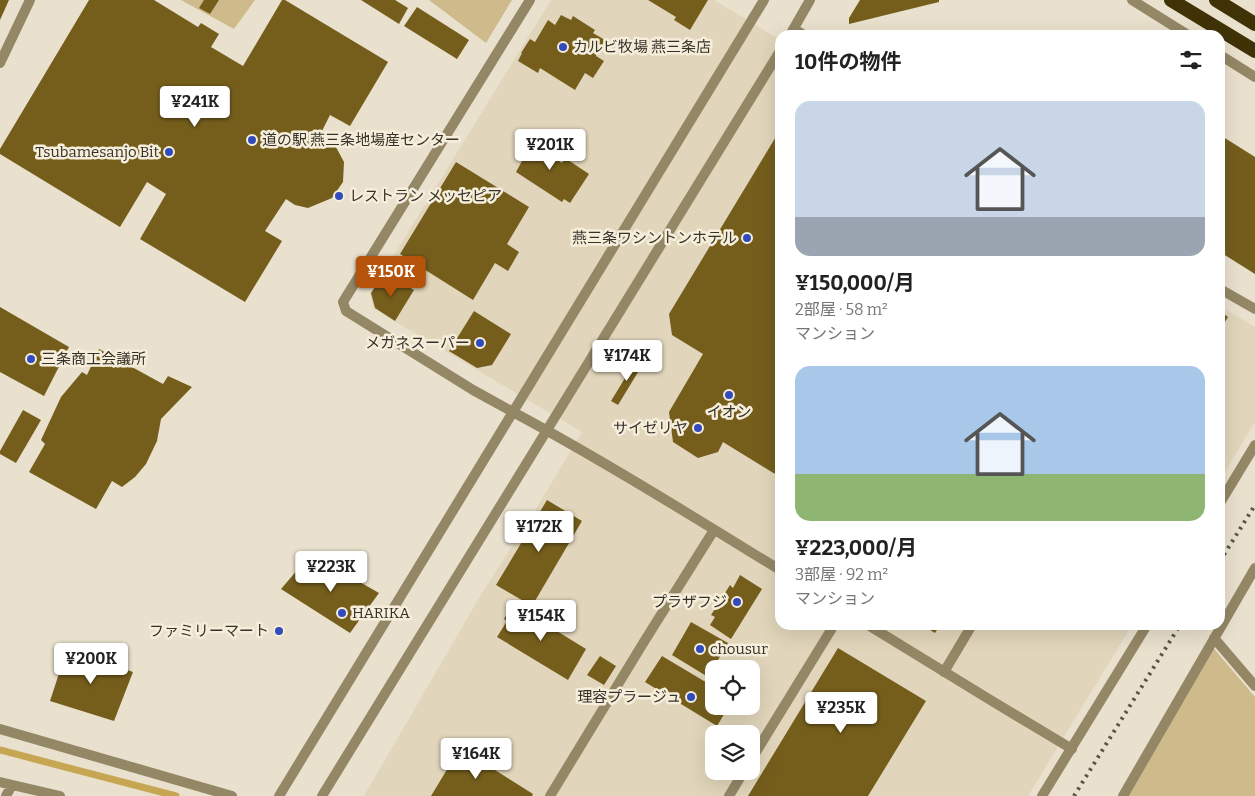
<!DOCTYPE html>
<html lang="ja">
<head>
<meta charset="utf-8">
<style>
  body { margin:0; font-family:Bitter,"Noto Sans JP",serif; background:#f6f6f6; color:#222; height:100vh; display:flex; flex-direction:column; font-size:19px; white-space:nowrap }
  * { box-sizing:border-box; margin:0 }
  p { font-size:16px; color:#767676 }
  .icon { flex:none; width:28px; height:28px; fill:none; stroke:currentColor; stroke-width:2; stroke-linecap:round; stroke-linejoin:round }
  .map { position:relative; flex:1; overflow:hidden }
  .sheet { position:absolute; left:775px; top:30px; width:450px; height:600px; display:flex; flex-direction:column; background:#fff; border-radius:15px; box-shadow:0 5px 20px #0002 }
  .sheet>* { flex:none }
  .controls { position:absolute; left:705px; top:660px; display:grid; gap:10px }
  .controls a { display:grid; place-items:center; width:55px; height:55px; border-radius:10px; background:#fff; box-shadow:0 5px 20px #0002; font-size:25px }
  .price { position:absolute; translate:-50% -42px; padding:0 11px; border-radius:5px; background:#fff; color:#222; font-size:16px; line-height:32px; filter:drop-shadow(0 1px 2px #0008) }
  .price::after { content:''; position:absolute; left:50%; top:30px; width:15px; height:11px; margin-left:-8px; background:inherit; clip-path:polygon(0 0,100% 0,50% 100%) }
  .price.active { background:#b45309; color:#fff }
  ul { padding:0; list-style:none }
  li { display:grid; align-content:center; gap:10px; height:265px; padding:0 20px }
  li span { display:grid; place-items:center; height:155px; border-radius:15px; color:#555 }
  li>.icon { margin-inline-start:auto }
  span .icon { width:90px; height:90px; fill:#fffc; stroke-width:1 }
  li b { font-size:21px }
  h2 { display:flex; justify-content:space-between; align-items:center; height:60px; padding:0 20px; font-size:21px }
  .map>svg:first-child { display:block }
  .built { fill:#e1d6bb; fill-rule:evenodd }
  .green { fill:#ceba8a }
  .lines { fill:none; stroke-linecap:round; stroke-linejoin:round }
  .stream { stroke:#c6a653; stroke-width:7 }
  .building { fill:#755e1c }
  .service { stroke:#948766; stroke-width:10 }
  .minor { stroke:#948766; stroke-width:10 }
  .tertiary { stroke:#948766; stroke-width:10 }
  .trunk { stroke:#403207; stroke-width:14 }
  .rail { stroke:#58544a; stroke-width:4; stroke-dasharray:2.5 5; stroke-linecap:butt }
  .poi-dot { fill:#324bbc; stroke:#f6eeda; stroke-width:2 }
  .labels { text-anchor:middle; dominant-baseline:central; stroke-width:5; stroke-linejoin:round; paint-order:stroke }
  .poi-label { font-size:15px; fill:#35322a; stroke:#f6eeda; text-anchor:end }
</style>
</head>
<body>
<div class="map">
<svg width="1255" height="796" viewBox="0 0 1255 796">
  <rect width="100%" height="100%" fill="#e9e1cd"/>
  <path class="built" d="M551 0H714L780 40V625H1132L1028 796H364L479 598 542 499 582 432 374 309 370 294ZM714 669H751V706H714ZM714 734H751V771H714Z
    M1220 306 1255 327V422L1220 480Z"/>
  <path class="green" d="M181 0H255L234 29Z
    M429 0H512L486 43Z
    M1210 644 1255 697V796H1127Z"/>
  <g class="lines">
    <path class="stream" d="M0 750 176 796"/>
  </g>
  <path class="building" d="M0 0H9L0 20Z
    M89 0H154L198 27 201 23 219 34 211 47 243 66 282 0H285L388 62 350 126 330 115 320 135 331 141 337 149 344 162 343 182 332 198 308 208 295 205 286 199 265 231 282 241 245 302 140 239 166 194 147 182 120 227 0 154V149Z
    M204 0H219L210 14 199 8Z
    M361 0H395L408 8 399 24Z
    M648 0H708L690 30 674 20 676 17Z
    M860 0H939V2L849 24V18Z
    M417 7 469 40 457 59 404 26Z
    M561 15 571 20 573 16 595 30 593 33 605 40 596 56 604 61 593 78 585 73 575 90 540 68 538 73 518 61 522 53H521L530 39 535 42 548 20 555 25Z
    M780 130V477L723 442 718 452 698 458 673 442 669 412 703 354 672 335 669 314Z
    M529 135 550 150 548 154 562 163 565 158 589 174 570 203 564 199 562 202 516 172 522 161 515 156Z
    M1220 135 1255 157V274L1220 252Z
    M456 162 529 207 507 244 519 252 508 271 495 263 473 300 400 254Z
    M381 278 392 284 395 279 414 290 395 321 375 308 371 293Z
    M0 307 69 347 44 396 0 372Z
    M474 311 511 334 492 365 477 368 449 351Z
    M1220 311 1228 317 1220 330Z
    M99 349 163 384 168 376 192 387 161 419 157 441 146 464 135 477 122 487 112 481 96 509 29 472 45 444 41 440 61 397 82 372 87 375Z
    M636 360 643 364 618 405 611 401Z
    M23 410 41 420 16 463 0 454V451Z
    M547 500 582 521 532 606 496 585Z
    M311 554 379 593 350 633 281 589Z
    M740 575 762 589 731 639 710 625 715 617 711 615 730 585 733 588Z
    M513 604 586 649 568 680 497 637 507 621 504 619Z
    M691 622 728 643 708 677 672 655Z
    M922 625H940L935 633Z
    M838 648 926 701 868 796H748Z
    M67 649 133 672 114 721 50 701Z
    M600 656 616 666 604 685 587 675Z
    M662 656 714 687V706H729L717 726 645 682Z
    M460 748 533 794 532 796H431Z"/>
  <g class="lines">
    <path class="service" d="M944 672 972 625"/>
    <path class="minor" d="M1132 0 1188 35
      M794 29 804 35
      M1220 55 1255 77
      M0 63 30 0
      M1220 289 1255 309
      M513 412 473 390 346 311 343 302 530 0
      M1220 503 1255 445
      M1214 638 1255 686
      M0 729 232 796
      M751 760 834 625
      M0 782 60 796
      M6 796 12 785
      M550 796 642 645 714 530
      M729 796 744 771
      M1042 796 1147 625
      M1123 796 1255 568"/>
    <path class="tertiary" d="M790 35 810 0
      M513 412C604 461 692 516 780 570
      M868 625 992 701 1072 749
      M279 796 764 0
      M322 796 780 51"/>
    <path class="trunk" d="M1171 0 1255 51
      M1216 0 1255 24"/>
    <path class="rail" d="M1220 561 1255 505
      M1074 796 1180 625"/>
  </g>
  <g class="poi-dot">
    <circle cx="563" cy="47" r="5"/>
    <circle cx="252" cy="140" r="5"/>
    <circle cx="169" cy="152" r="5"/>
    <circle cx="339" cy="196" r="5"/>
    <circle cx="747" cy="238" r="5"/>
    <circle cx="480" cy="343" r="5"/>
    <circle cx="31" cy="359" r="5"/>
    <circle cx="729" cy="395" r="5"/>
    <circle cx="698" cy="428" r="5"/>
    <circle cx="737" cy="602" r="5"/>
    <circle cx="342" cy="613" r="5"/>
    <circle cx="279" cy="631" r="5"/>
    <circle cx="700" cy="649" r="5"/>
    <circle cx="691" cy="697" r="5"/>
  </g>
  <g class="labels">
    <g class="poi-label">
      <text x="573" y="47" text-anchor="start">カルビ牧場 燕三条店</text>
      <text x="262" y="140" text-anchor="start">道の駅 燕三条地場産センター</text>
      <text x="159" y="152">Tsubamesanjo Bit</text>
      <text x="349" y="196" text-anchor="start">レストラン メッセピア</text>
      <text x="737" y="238">燕三条ワシントンホテル</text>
      <text x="470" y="343">メガネスーパー</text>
      <text x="41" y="359" text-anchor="start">三条商工会議所</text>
      <text x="729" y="412" text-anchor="middle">イオン</text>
      <text x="688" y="428">サイゼリヤ</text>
      <text x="727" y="602">プラザフジ</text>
      <text x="352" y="613" text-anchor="start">HARIKA</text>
      <text x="269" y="631">ファミリーマート</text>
      <text x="710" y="649" text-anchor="start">chousur</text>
      <text x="681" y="697">理容プラージュ</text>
    </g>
  </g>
</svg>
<div class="controls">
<a><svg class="icon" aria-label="locate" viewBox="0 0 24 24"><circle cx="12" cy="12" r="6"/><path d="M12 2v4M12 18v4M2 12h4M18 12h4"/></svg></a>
<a><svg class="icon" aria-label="layers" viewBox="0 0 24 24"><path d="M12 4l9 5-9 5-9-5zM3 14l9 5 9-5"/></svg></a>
</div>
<b class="price" style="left:195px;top:128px">¥241K</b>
<b class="price" style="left:550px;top:171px">¥201K</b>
<b class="price active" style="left:391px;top:298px">¥150K</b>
<b class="price" style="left:627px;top:382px">¥174K</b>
<b class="price" style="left:539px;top:553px">¥172K</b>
<b class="price" style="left:331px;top:593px">¥223K</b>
<b class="price" style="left:541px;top:642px">¥154K</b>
<b class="price" style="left:91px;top:685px">¥200K</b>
<b class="price" style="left:841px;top:734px">¥235K</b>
<b class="price" style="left:476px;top:780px">¥164K</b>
<section class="sheet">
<h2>10件の物件<svg class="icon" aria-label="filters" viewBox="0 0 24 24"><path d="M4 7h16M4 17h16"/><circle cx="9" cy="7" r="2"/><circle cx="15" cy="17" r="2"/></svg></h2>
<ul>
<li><span style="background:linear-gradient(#c9d6e8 75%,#9aa5b1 0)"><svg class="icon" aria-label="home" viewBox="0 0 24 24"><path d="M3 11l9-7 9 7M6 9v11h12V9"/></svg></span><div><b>¥150,000/月</b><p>2部屋 · 58 m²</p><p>マンション</p></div></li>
<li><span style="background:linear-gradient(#a9c7e8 70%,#8fb573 0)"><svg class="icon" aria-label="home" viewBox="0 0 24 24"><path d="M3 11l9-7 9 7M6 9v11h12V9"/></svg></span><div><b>¥223,000/月</b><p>3部屋 · 92 m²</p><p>マンション</p></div></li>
</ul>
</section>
</div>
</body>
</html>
